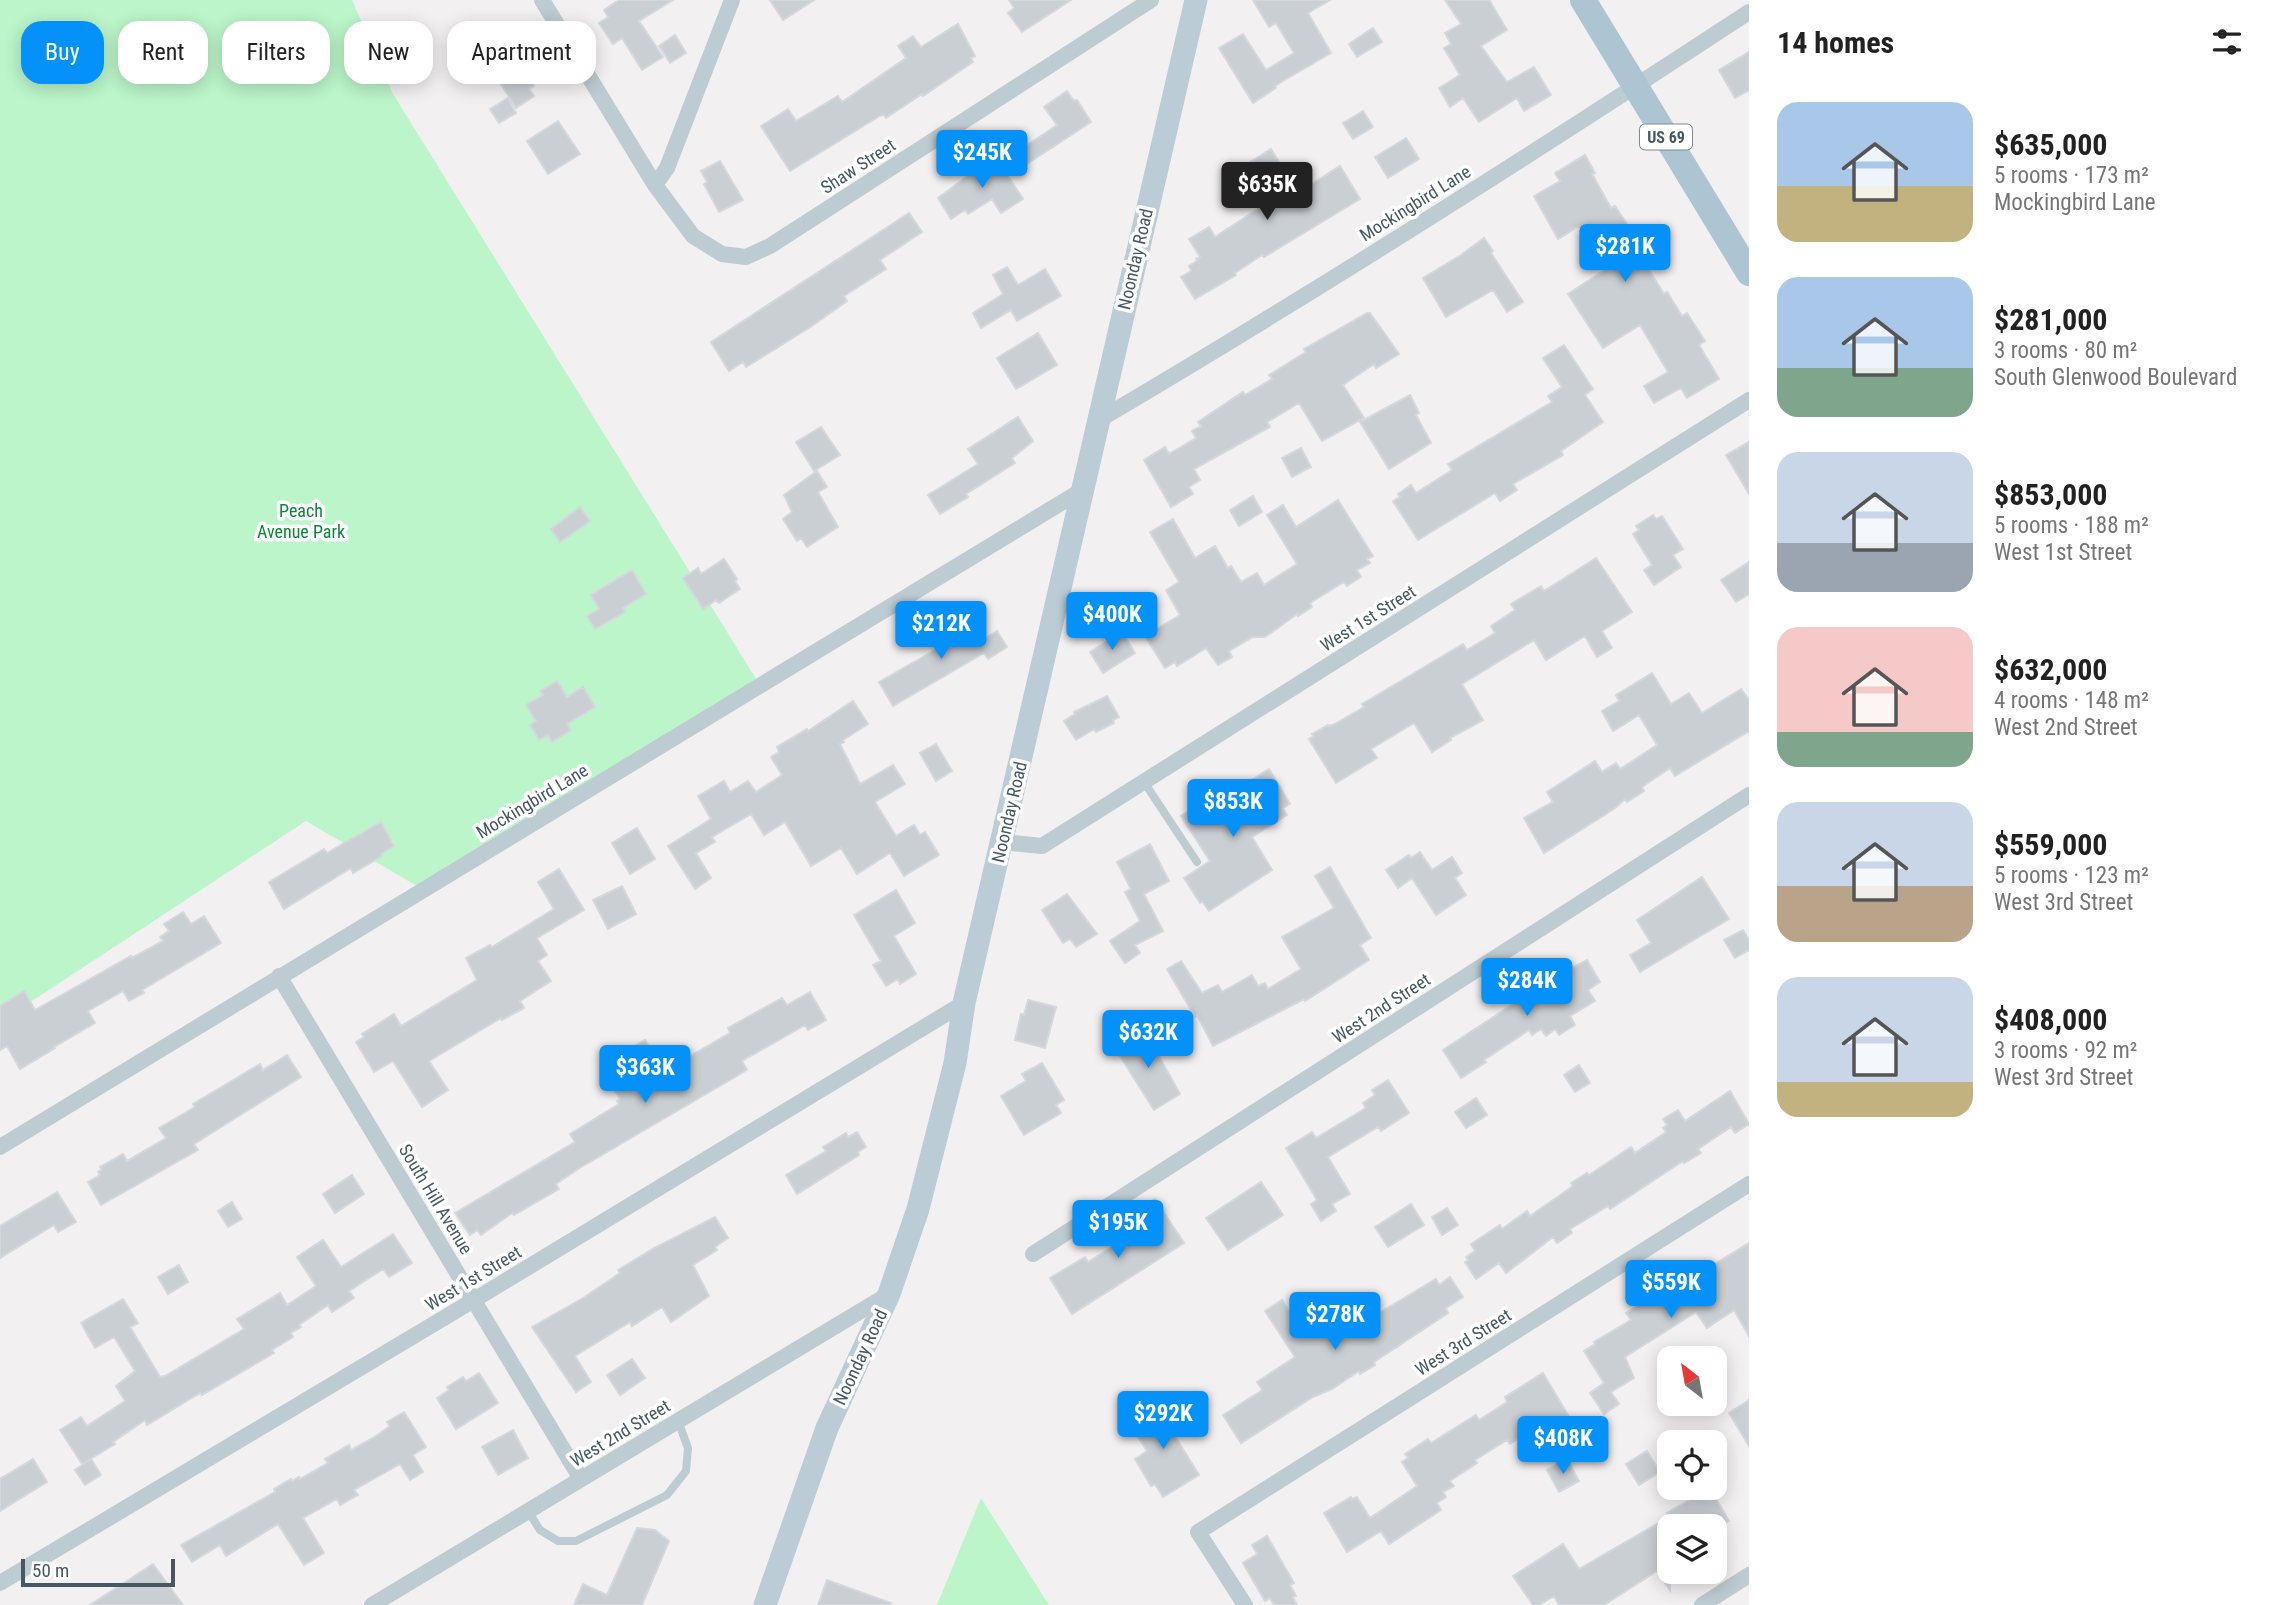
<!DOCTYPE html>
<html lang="en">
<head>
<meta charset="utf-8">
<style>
  body { margin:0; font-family:"Roboto Condensed",sans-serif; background:#f2f2f2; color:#222; height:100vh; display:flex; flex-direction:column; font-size:26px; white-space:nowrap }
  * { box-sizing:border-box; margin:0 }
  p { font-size:23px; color:#767676 }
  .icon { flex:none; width:38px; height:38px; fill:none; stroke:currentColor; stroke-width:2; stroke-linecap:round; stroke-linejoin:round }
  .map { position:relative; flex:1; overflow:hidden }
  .panel { display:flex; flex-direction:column; background:#fff; width:525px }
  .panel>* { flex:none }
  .banner { position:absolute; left:21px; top:21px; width:665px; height:63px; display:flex; gap:14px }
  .needle { width:46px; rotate:329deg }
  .buttons { position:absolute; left:1657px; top:1346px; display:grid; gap:14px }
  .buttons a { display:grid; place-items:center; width:70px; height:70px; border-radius:14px; background:#fff; box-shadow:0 4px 18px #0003; font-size:35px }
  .scale { position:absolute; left:21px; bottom:18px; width:154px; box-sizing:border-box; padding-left:7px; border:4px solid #465861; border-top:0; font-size:19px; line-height:24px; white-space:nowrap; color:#465861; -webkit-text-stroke:5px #fff; paint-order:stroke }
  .price { position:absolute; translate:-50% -60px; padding:0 16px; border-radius:7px; background:#0492fa; color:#fff; font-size:23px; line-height:46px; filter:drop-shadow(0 2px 4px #0008) }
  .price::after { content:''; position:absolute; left:50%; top:42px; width:21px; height:16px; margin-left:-10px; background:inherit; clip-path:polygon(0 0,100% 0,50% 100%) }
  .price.on { background:#222; color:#fff }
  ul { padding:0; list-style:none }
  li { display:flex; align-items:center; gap:21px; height:175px; padding:0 28px }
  li span { display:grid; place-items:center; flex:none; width:196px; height:140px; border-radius:21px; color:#555 }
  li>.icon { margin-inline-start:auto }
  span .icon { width:84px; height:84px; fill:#fffc; stroke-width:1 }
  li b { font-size:30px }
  h2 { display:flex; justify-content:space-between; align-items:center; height:84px; padding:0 28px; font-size:30px }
  .chip { padding:0 24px; border-radius:21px; background:#fff; box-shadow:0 4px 18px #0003; font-size:24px; line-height:63px }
  .chip.on { background:#0492fa; color:#fff }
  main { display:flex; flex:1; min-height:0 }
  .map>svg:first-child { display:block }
  .green { fill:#bbf5c9 }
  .building { fill:#cacfd4; stroke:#d4d8dd; stroke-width:2 }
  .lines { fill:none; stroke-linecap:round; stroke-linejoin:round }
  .lane { stroke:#bdcbd2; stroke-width:8 }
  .street { stroke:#bdcbd2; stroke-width:16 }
  .secondary { stroke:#bcccd6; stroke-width:23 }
  .primary { stroke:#adc5d2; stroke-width:26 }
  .labels { text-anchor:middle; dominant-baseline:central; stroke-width:7; stroke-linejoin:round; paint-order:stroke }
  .shield { fill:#fff; stroke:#7e8a90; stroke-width:2 }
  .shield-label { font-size:16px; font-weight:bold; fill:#465861 }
  .street-label { font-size:18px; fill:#465861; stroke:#fff }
  .park-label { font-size:18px; fill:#0c8638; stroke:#fff }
</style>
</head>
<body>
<main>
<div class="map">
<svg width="1749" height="1605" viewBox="0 0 1749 1605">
  <rect width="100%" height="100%" fill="#f3f0f1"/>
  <path class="green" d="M0 0H352L393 94 760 685 422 889 306 821 0 1022Z
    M981 1498 1049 1605H937Z"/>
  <path class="building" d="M619 0H673L639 21 663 57 642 70 622 38 613 44 599 23 608 17 604 10Z
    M770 0H814L783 20Z
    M1009 0H1071L1022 32 1008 13 1014 8Z
    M1253 0H1330L1308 13 1331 53 1288 78 1275 86 1276 88 1253 103 1219 48 1243 34 1266 70 1294 53 1276 23 1269 27Z
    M1445 0H1489L1507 30 1481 46 1507 82 1534 67 1551 95 1524 111 1517 98 1479 122 1463 98 1450 107 1439 88 1460 75 1444 48 1451 44 1445 33 1461 24Z
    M958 24 975 56 971 58 973 62 923 96 922 94 886 118 883 114 790 171 761 126 788 109 796 121 838 96 842 102 906 58 898 46 913 36 921 47Z
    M1373 28 1382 42 1357 57 1349 44Z
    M675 35 686 53 670 63 659 46Z
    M1749 52V90L1735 98 1719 70Z
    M519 53 532 74 529 76 534 86 529 89 534 96 516 108 492 70Z
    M1067 91 1074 101 1077 100 1091 122 1013 173 1005 160 1057 125 1044 107Z
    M508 98 516 113 499 123 490 109Z
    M1363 111 1373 127 1353 139 1343 123Z
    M558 121 580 154 548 174 527 141Z
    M1406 138 1419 159 1388 178 1375 157Z
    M1271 149 1296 190 1299 188 1301 191 1340 166 1360 199 1264 257 1262 255 1235 273 1236 275 1195 299 1181 277 1191 271 1189 266 1197 261 1196 259 1200 257 1189 239 1209 227 1215 237 1267 203 1244 166Z
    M993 153 1023 199 1001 213 992 199 968 214 965 210 951 219 938 198 974 171 972 167Z
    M1585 155 1595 173 1592 174 1611 208 1615 206 1647 254 1645 256 1649 263 1646 265 1664 294 1667 292 1682 316 1687 313 1705 341 1699 345 1719 379 1687 398 1681 388 1654 403 1644 386 1668 372 1640 325 1603 348 1568 294 1606 269 1579 226 1558 239 1534 196 1560 181 1555 173Z
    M720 161 743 200 719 212 704 184 707 182 701 171Z
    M909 213 922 232 880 260 886 269 844 296 847 301 812 326 746 367 743 362 729 371 711 342Z
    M1484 238 1493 251 1491 253 1523 302 1507 312 1493 290 1446 317 1423 278 1461 255Z
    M1007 267 1018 285 1045 269 1061 296 1017 321 1011 310 981 328 973 313 1003 294 993 275Z
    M1367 313H1370L1399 354 1376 368 1374 364 1343 385 1364 418 1322 441 1299 403 1267 422 1270 427 1194 469 1200 480 1189 487 1193 494 1171 507 1144 460 1165 447 1169 454 1196 438 1192 431 1201 426 1198 422 1243 392 1245 395 1272 379 1269 375 1306 352 1304 349Z
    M1038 333 1057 365 1016 389 997 358Z
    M1564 345 1593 389 1585 395 1603 422 1561 451 1563 455 1513 484 1517 490 1500 501 1495 493 1418 540 1393 501 1400 497 1398 494 1411 485 1416 493 1452 470 1448 464 1552 402 1548 396 1562 387 1543 358Z
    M1410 395 1419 413 1416 415 1431 443 1389 469 1360 422Z
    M1018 417 1033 441 1012 458 1015 463 966 494 968 497 940 514 928 495 978 464 968 449Z
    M821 427 840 455 814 471 796 442Z
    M1749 442V494L1726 455Z
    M1301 448 1311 467 1292 477 1282 458Z
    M817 471 827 487 818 492 838 527 807 547 801 538 797 541 783 519 792 512 784 495Z
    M1253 496 1262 512 1239 526 1230 510Z
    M1338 500 1373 556 1367 559 1370 563 1357 570 1361 577 1347 586 1344 582 1310 603 1312 607 1298 616 1297 614 1265 637H1253L1229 651 1232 657 1218 665 1206 648 1177 666 1175 662 1165 668 1145 636 1180 615 1166 590 1179 582 1150 532 1173 519 1195 558 1215 546 1228 568 1231 566 1241 582 1257 573 1264 585 1297 564 1267 515 1283 505 1296 527Z
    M580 507 590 521 560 542 551 529Z
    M1653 515 1656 519 1662 516 1683 549 1673 555 1681 567 1654 585 1644 570 1652 565 1633 534 1639 530 1636 526Z
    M1596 558 1632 612 1602 631 1612 648 1597 657 1585 636 1546 660 1534 640 1462 684 1483 720 1450 738 1451 740 1432 752 1414 723 1371 749 1377 758 1336 783 1309 739 1314 736 1312 734 1328 725 1329 726 1335 724 1364 707 1362 704 1463 644 1467 650 1495 633 1491 626 1515 610 1511 604 1541 586 1544 591Z
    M724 559 737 579 735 581 740 589 719 603 716 600 703 609 683 578 698 568 701 574Z
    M1749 562V594L1736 602 1721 580Z
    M632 570 646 594 623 608 625 612 595 629 587 616 599 609 591 595Z
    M962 617 978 643 997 631 1007 647 988 659 984 653 893 706 879 682 949 642 941 629Z
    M1122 632 1135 653 1103 673 1090 652Z
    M1652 673 1671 704 1689 693 1702 713 1741 689 1749 700V731L1675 776 1670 768 1642 787 1644 791 1627 802 1625 799 1614 809 1544 853 1524 818 1553 802 1547 792 1595 761 1602 772 1616 763 1620 769 1657 745 1639 715 1613 731 1602 711 1619 701 1616 695Z
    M557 681 567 697 583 687 595 707 567 724 571 730 552 742 548 735 539 740 530 725 536 721 526 705 543 695 540 691Z
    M1107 696 1119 717 1113 720 1114 723 1096 732 1094 729 1076 740 1064 721 1075 714 1074 712Z
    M853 701 868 724 843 740 844 742 840 744 860 784 893 765 905 784 875 802 896 836 914 825 920 835 925 832 939 855 904 876 890 853 857 874 841 848 811 866 785 822 764 835 751 814 712 837 715 842 696 853 711 878 695 889 668 846 711 819 698 796 724 781 730 792 748 781 756 792 782 775 771 757 779 752 777 747 807 729 808 731Z
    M936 744 952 771 936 781 920 753Z
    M1269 769 1290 804 1283 808 1287 815 1252 837 1272 870 1209 911 1202 901 1200 903 1184 878 1210 861 1181 816 1214 794 1221 805 1255 784 1252 780Z
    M381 822 394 846 381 854 382 856 353 873 351 868 284 909 269 882 324 849 327 853Z
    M637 828 655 859 630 874 612 843Z
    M1150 844 1169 881 1144 894 1163 931 1135 945 1140 953 1125 963 1110 941 1140 921 1125 892 1131 889 1117 862Z
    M1420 852 1432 870 1452 857 1462 873 1455 878 1466 895 1436 915 1412 878 1398 888 1386 870 1409 855 1411 858Z
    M1330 867 1371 938 1360 945 1369 960 1305 1001 1304 999 1213 1046 1197 1015 1195 1017 1167 969 1181 961 1202 993 1218 985 1222 992 1252 975 1258 986 1265 983 1268 989 1301 969 1282 937 1334 908 1315 876Z
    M559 869 584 910 537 938 547 955 538 961 551 981 520 1001 524 1008 502 1020 501 1018 429 1061 448 1090 422 1107 393 1061 374 1072 356 1042 364 1037 362 1034 394 1014 401 1026 477 980 466 958 490 945 492 947 554 909 538 882Z
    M1702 877 1729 919 1640 972 1630 955 1651 943 1637 920Z
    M622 886 636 914 608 929 593 900Z
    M896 890 915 923 894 936 916 974 900 984 898 979 886 986 873 965 881 961 854 915Z
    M1067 894 1097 934 1076 947 1070 939 1063 943 1042 910Z
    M183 912 191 924 204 916 221 943 142 990 144 993 129 1001 123 991 88 1011 95 1023 54 1047 55 1048 20 1069 7 1046 0 1050V1006L24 991 35 1010 131 956 132 958 163 941 160 937 169 931 164 924Z
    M1743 930 1749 940V950L1735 958 1724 940Z
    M1587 960 1600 982 1588 990 1595 1001 1570 1016 1575 1025 1559 1035 1555 1029 1546 1036 1541 1029 1532 1035 1529 1030 1484 1060 1486 1062 1461 1078 1443 1050 1553 978Z
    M810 992 826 1020 808 1030 805 1025 742 1061 747 1070 578 1169 556 1184 559 1189 514 1215 512 1213 481 1235 477 1230 470 1235 455 1213 575 1142 570 1134 619 1104 617 1101 620 1099 610 1083 640 1065 630 1049 645 1040 662 1069 670 1064 671 1067 730 1033 728 1028 782 998 787 1005Z
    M1028 1000 1056 1007 1045 1048 1015 1040 1021 1014 1024 1015Z
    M1142 1032 1146 1038 1148 1037 1180 1094 1154 1110 1115 1048Z
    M287 1055 301 1077 194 1144 198 1150 101 1205 88 1182 100 1175 98 1172 102 1169 100 1167 123 1154 127 1161 166 1138 159 1128 195 1107 193 1104 260 1064 263 1070Z
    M1042 1063 1064 1100 1056 1105 1061 1113 1024 1135 1001 1096 1026 1081 1022 1074Z
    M1579 1065 1590 1083 1575 1092 1564 1075Z
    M1388 1080 1409 1113 1381 1131 1378 1127 1328 1157 1350 1194 1332 1204 1336 1211 1321 1221 1311 1204 1317 1200 1286 1148 1312 1132 1316 1138 1366 1108 1363 1103 1375 1095 1372 1090Z
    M1730 1091 1749 1124 1735 1133 1731 1127 1698 1149 1701 1153 1684 1163 1683 1161 1610 1209 1608 1206 1570 1229 1572 1233 1557 1243 1553 1237 1506 1273 1499 1263 1476 1279 1465 1262 1468 1260 1466 1257 1475 1251 1471 1244 1500 1225 1502 1229 1527 1211 1530 1216 1573 1186 1571 1183 1587 1173 1589 1175 1631 1147 1635 1153 1666 1132 1663 1128 1667 1125 1663 1119 1678 1110 1685 1121Z
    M1476 1098 1487 1115 1466 1128 1455 1112Z
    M857 1132 866 1147 858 1152 859 1155 797 1194 786 1175 826 1151 823 1147 846 1133 848 1137Z
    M352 1175 364 1194 335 1213 323 1194Z
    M1261 1182 1283 1215 1228 1250 1206 1218Z
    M57 1192 76 1222 58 1232 54 1225 0 1258V1226Z
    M1155 1199 1184 1243 1072 1314 1050 1278 1085 1257 1088 1262 1145 1226 1136 1211Z
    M232 1202 242 1219 228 1227 218 1211Z
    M1411 1204 1424 1225 1388 1247 1375 1227Z
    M1447 1208 1458 1225 1442 1235 1432 1217Z
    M715 1217 728 1238 715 1247 717 1250 693 1265 709 1296 671 1322 662 1307 632 1326 630 1322 575 1356 591 1382 576 1392 532 1327 583 1298 620 1273 618 1270 654 1248Z
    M393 1234 412 1263 389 1277 383 1269 349 1291 354 1298 332 1312 328 1305 299 1325 301 1327 291 1333 293 1337 272 1350 274 1353 202 1395 200 1393 147 1425 145 1420 113 1442 115 1444 82 1464 60 1430 81 1417 87 1426 125 1401 116 1386 135 1371 114 1337 95 1348 81 1323 123 1299 138 1323 130 1327 160 1377 165 1376 244 1329 237 1319 280 1293 287 1305 316 1286 297 1257 323 1240 341 1267Z
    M1749 1243V1336L1734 1310 1707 1328 1696 1312 1625 1357 1634 1378 1611 1392 1619 1404 1604 1414 1590 1393 1604 1383 1584 1351 1595 1344 1594 1342 1631 1320 1626 1313 1649 1299 1653 1305 1663 1299 1665 1302 1699 1280 1697 1275Z
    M179 1265 188 1282 168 1294 158 1277Z
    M1450 1277 1463 1297 1446 1308 1448 1313 1374 1362 1375 1365 1360 1374 1359 1371 1332 1389 1313 1397 1241 1443 1223 1415 1261 1391 1262 1389 1257 1382 1295 1357 1265 1311 1282 1300 1299 1327 1340 1301 1354 1323 1361 1319 1364 1322 1436 1279 1439 1285Z
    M632 1359 645 1378 620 1395 607 1375Z
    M479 1373 498 1403 456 1429 437 1398 449 1390 447 1387 463 1377 466 1381Z
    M1543 1373 1584 1442 1567 1452 1548 1420 1510 1444 1507 1440 1475 1460 1477 1463 1450 1481 1454 1486 1443 1492 1446 1497 1437 1503 1441 1510 1389 1544 1381 1531 1347 1552 1324 1513 1351 1497 1352 1499 1357 1497 1370 1518 1417 1486 1402 1462 1408 1458 1405 1454 1428 1439 1431 1443 1476 1415 1479 1420 1507 1402 1505 1397Z
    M1749 1400V1446L1729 1413Z
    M1174 1403 1185 1421 1171 1430 1199 1475 1163 1497 1155 1484 1151 1486 1135 1459 1147 1451 1130 1424 1153 1410 1156 1415Z
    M404 1412 426 1447 413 1455 423 1472 410 1480 400 1464 354 1490 358 1495 340 1505 337 1499 303 1518 324 1553 304 1565 278 1524 226 1556 220 1545 192 1562 181 1545 275 1492 274 1489 291 1479 292 1481 299 1477 300 1479 328 1463 325 1459 349 1445 351 1450 376 1436 390 1426 387 1422Z
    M513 1430 528 1458 498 1475 482 1447Z
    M1647 1451 1660 1472 1639 1485 1626 1464Z
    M33 1459 47 1482 0 1511V1479Z
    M91 1459 101 1475 85 1485 75 1470Z
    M1567 1459 1579 1481 1559 1492 1547 1470Z
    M1710 1488 1729 1521 1719 1526H1673L1670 1518V1590L1657 1571 1604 1605H1559L1554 1596 1539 1605H1533L1513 1576 1563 1544 1579 1569 1669 1517 1667 1513Z
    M637 1528 655 1530 669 1541 642 1605H574L583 1584 607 1595Z
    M1267 1536 1294 1583 1290 1585 1296 1596 1293 1597 1297 1605H1274L1270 1598 1265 1601 1243 1563 1257 1554 1252 1545Z
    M153 1564 183 1605H90Z
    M827 1580 891 1603 890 1605H818Z"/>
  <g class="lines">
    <path class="lane" d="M1144 782 1197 862
      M528 1511 540 1530 558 1541H576L667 1495 686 1471 688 1448 678 1421"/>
    <path class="street" d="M542 0 655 185 693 236 722 254 746 257 770 246 1151 0
      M655 185 667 168 732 0
      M1097 421C1318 291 1534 153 1749 12
      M1002 842 1042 846 1749 400
      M279 976 581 1479
      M0 1147 1084 489
      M1033 1254 1749 795
      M0 1583 474 1300 964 1003
      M372 1605 889 1294
      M1245 1605 1198 1532 1749 1184
      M1702 1605 1749 1575"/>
    <path class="secondary" d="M765 1605 827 1428 889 1294 918 1209 955 1063 964 1003 1196 0"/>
    <path class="primary" d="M1583 0 1749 273"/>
  </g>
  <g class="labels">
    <rect class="shield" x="1640" y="124.5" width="52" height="25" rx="5"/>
    <g class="shield-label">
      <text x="1666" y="137">US 69</text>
    </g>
    <g class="street-label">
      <text transform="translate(858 166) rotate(-33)">Shaw Street</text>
      <text transform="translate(1415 203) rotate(-32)">Mockingbird Lane</text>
      <text transform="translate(1135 259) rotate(-77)">Noonday Road</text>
      <text transform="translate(1368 618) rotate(-32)">West 1st Street</text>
      <text transform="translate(532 801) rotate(-31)">Mockingbird Lane</text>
      <text transform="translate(1009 812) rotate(-77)">Noonday Road</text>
      <text transform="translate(1381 1008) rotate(-33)">West 2nd Street</text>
      <text transform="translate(436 1199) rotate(59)">South Hill Avenue</text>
      <text transform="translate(473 1278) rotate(-31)">West 1st Street</text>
      <text transform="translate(1463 1342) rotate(-32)">West 3rd Street</text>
      <text transform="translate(860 1357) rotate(-65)">Noonday Road</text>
      <text transform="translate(620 1433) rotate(-31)">West 2nd Street</text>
    </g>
    <g class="park-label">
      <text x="301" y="510">Peach<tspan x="301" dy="21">Avenue Park</tspan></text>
    </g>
  </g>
</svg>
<div class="buttons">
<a><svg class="needle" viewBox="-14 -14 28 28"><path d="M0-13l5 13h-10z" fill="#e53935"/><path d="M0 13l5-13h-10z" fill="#767676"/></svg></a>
<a><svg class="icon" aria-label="locate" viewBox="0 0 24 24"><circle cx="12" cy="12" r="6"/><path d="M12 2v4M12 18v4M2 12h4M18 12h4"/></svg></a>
<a><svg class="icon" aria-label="layers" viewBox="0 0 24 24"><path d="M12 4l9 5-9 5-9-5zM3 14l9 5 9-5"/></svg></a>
</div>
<div class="scale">50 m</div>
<b class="price" style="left:982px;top:190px">$245K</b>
<b class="price on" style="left:1267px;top:222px">$635K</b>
<b class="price" style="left:1625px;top:284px">$281K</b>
<b class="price" style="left:1112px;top:652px">$400K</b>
<b class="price" style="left:941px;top:661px">$212K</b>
<b class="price" style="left:1233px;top:839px">$853K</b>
<b class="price" style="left:1527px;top:1018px">$284K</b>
<b class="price" style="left:1148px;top:1070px">$632K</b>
<b class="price" style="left:645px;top:1105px">$363K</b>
<b class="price" style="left:1118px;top:1260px">$195K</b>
<b class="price" style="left:1671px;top:1320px">$559K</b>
<b class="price" style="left:1335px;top:1352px">$278K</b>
<b class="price" style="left:1163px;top:1451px">$292K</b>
<b class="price" style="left:1563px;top:1476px">$408K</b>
<div class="banner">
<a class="chip on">Buy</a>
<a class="chip">Rent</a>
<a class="chip">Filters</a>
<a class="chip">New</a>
<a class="chip">Apartment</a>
</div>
</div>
<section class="panel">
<h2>14 homes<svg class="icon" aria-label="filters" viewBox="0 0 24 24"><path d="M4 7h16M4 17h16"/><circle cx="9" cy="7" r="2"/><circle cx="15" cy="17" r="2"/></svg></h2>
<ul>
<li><span style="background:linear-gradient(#a9c7e8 60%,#c2b280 0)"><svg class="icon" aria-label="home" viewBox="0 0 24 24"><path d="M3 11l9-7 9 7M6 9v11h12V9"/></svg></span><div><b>$635,000</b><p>5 rooms · 173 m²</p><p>Mockingbird Lane</p></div></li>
<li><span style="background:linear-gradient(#a9c7e8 65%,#7fa58c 0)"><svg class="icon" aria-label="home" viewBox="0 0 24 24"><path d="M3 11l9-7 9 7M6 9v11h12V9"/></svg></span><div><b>$281,000</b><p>3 rooms · 80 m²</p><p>South Glenwood Boulevard</p></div></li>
<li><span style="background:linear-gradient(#c9d6e8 65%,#9aa5b1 0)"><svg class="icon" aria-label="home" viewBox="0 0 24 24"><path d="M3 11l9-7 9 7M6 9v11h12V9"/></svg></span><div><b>$853,000</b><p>5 rooms · 188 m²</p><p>West 1st Street</p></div></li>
<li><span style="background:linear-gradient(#f6c9c9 75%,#7fa58c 0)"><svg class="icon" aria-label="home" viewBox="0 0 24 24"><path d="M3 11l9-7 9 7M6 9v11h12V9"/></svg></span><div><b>$632,000</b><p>4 rooms · 148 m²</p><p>West 2nd Street</p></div></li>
<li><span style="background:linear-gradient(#c9d6e8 60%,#b9a48a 0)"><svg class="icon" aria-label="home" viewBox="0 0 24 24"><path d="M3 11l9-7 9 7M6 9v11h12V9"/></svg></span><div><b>$559,000</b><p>5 rooms · 123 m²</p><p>West 3rd Street</p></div></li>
<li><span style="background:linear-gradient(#c9d6e8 75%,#c2b280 0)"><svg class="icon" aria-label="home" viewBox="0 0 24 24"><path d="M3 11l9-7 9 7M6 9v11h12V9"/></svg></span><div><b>$408,000</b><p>3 rooms · 92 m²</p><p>West 3rd Street</p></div></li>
</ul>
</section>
</main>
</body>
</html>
